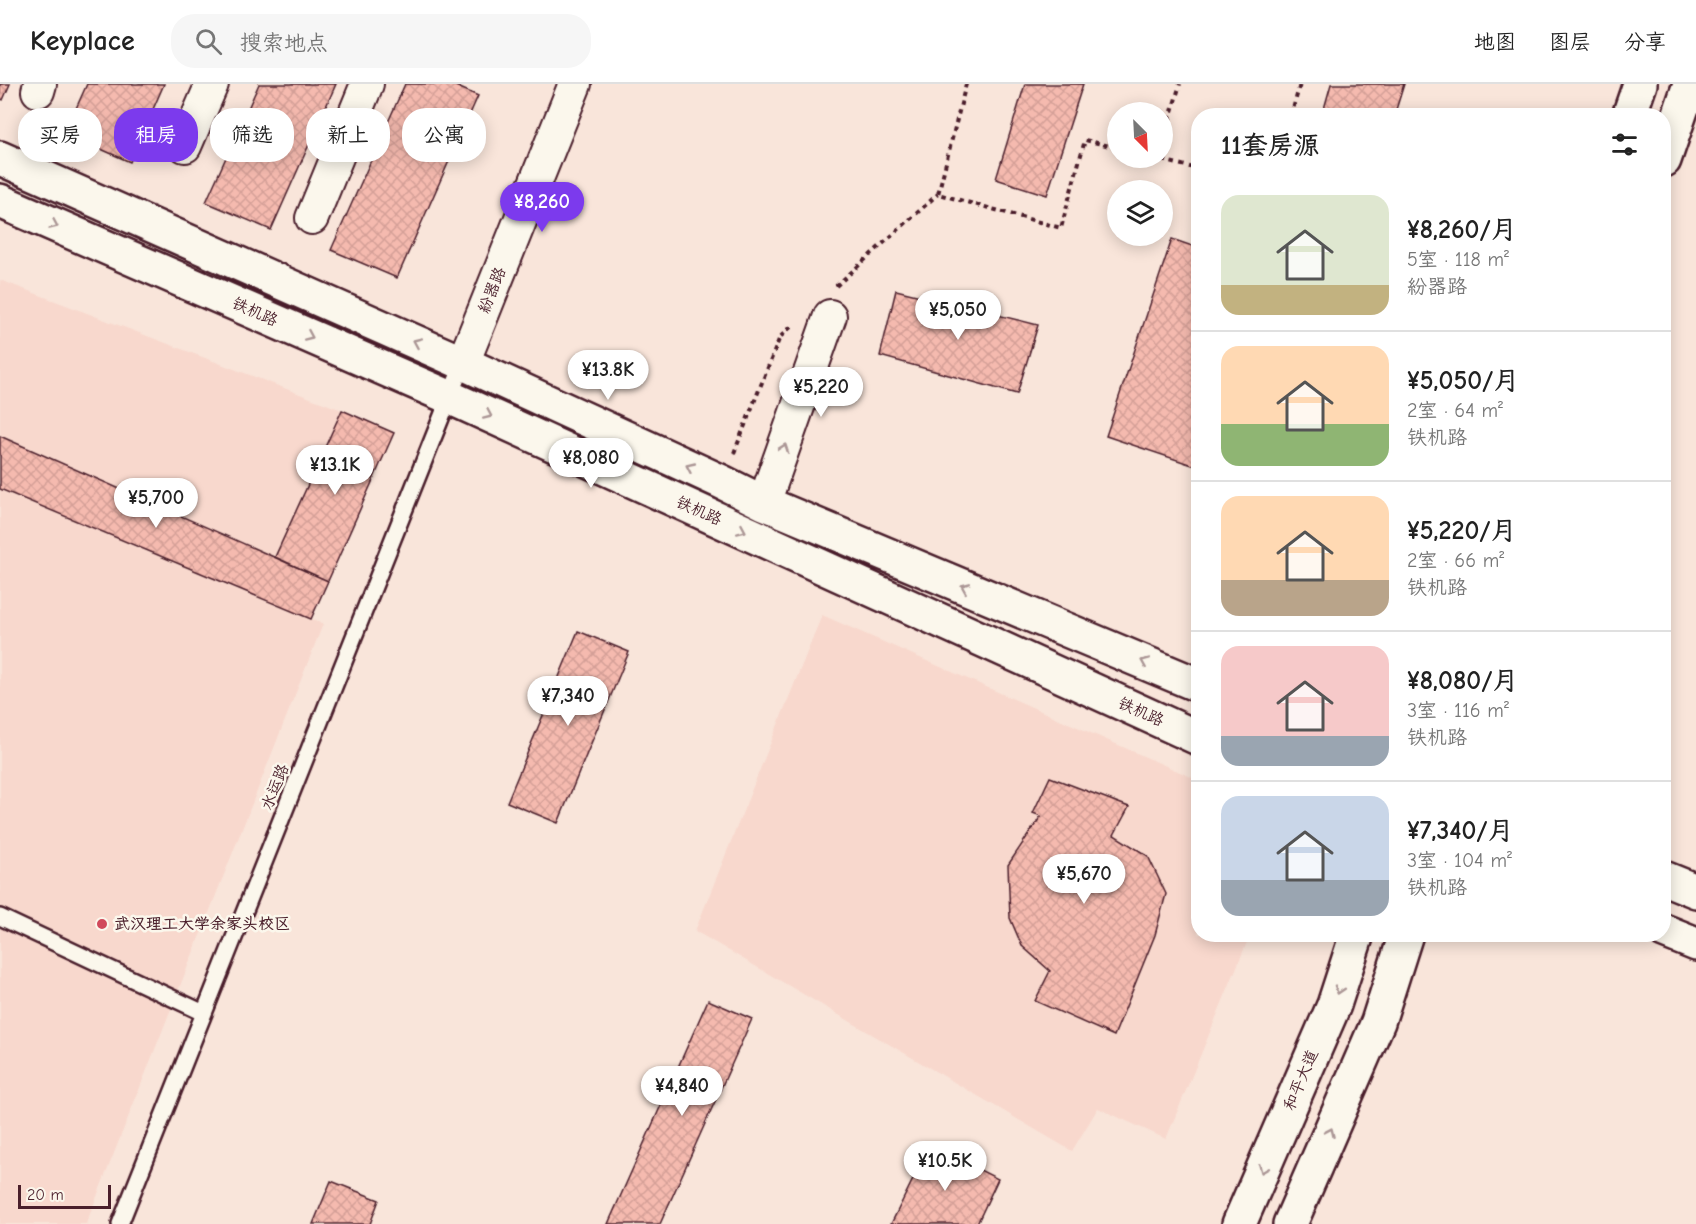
<!DOCTYPE html>
<html lang="zh">
<head>
<meta charset="utf-8">
<style>
  body { margin:0; font-family:"Comic Neue","LXGW WenKai TC",sans-serif; background:#f6f6f6; color:#222; height:100vh; display:flex; flex-direction:column; font-size:22px; white-space:nowrap }
  * { box-sizing:border-box; margin:0 }
  p { font-size:20px; color:#767676 }
  .icon { flex:none; width:33px; height:33px; fill:none; stroke:currentColor; stroke-width:2; stroke-linecap:round; stroke-linejoin:round }
  .map { position:relative; flex:1; overflow:hidden }
  .details { position:absolute; left:1191px; top:24px; width:480px; height:834px; display:flex; flex-direction:column; background:#fff; border-radius:24px; box-shadow:0 3px 15px #0003 }
  .details>* { flex:none }
  .top-card { position:absolute; left:18px; top:24px; width:570px; height:54px; display:flex; gap:12px }
  .needle { width:39px; rotate:156deg }
  .controls { position:absolute; left:1107px; top:18px; display:grid; gap:12px }
  .controls a { display:grid; place-items:center; width:66px; height:66px; border-radius:50%; background:#fff; box-shadow:0 3px 15px #0003; font-size:30px }
  .scale { position:absolute; left:18px; bottom:15px; width:93px; box-sizing:border-box; padding-left:6px; border:3px solid #4a1f2b; border-top:0; font-size:16px; line-height:21px; white-space:nowrap; color:#4a1f2b; -webkit-text-stroke:4px #fbf7ec; paint-order:stroke }
  .price { position:absolute; translate:-50% -51px; padding:0 14px; border-radius:21px; background:#fff; color:#222; font-size:20px; line-height:39px; filter:drop-shadow(0 2px 3px #0008) }
  .price::after { content:''; position:absolute; left:50%; top:36px; width:18px; height:14px; margin-left:-9px; background:inherit; clip-path:polygon(0 0,100% 0,50% 100%) }
  .price.active { background:#7c3aed; color:#fff }
  ul { padding:0; list-style:none }
  li { display:flex; align-items:center; gap:18px; height:150px; padding:0 30px }
  li+li { border-top:2px solid #e0e0e0 }
  li span { display:grid; place-items:center; flex:none; width:168px; height:120px; border-radius:18px; color:#555 }
  li>.icon { margin-inline-start:auto }
  span .icon { width:72px; height:72px; fill:#fffc; stroke-width:1 }
  li b { font-size:26px }
  h2 { display:flex; justify-content:space-between; align-items:center; height:72px; padding:0 30px; font-size:26px }
  .chip { padding:0 21px; border-radius:24px; background:#fff; box-shadow:0 3px 15px #0003; font-size:21px; line-height:54px }
  .chip.active { background:#7c3aed; color:#fff }
  header { display:flex; align-items:center; gap:36px; box-sizing:border-box; height:84px; padding:0 30px; background:#fff; border-bottom:2px solid #e0e0e0 }
  header strong { font-size:28px }
  nav { display:flex; gap:33px; margin-inline-start:auto; font-size:21px }
  .search { width:420px; height:54px; background:#f6f6f6; display:flex; align-items:center; gap:15px; box-sizing:border-box; padding:0 21px; border-radius:24px; color:#767676; font-size:22px }
  .map>svg:first-child { display:block }
  .built { fill:#f8d8cd }
  .building { fill:url(#building-cross-hatch); stroke:#4a1f2b; stroke-width:1.5 }
  .lines { fill:none; stroke-linecap:round; stroke-linejoin:round }
  .service-casing { stroke:#4a1f2b; stroke-width:20 }
  .minor-casing { stroke:#4a1f2b; stroke-width:36 }
  .secondary-casing { stroke:#4a1f2b; stroke-width:38 }
  .primary-casing { stroke:#4a1f2b; stroke-width:38 }
  .path { stroke:#4a1f2b; stroke-width:4; stroke-dasharray:4.5 4.5; stroke-linecap:butt }
  .service { stroke:#fbf7ec; stroke-width:15 }
  .minor { stroke:#fbf7ec; stroke-width:32 }
  .secondary { stroke:#fbf7ec; stroke-width:33 }
  .primary { stroke:#fbf7ec; stroke-width:33 }
  .oneway { stroke:#ab9695 }
  .poi-dot { fill:#d1495b; stroke:#fbf7ec; stroke-width:2 }
  .labels { text-anchor:middle; dominant-baseline:central; stroke-width:5; stroke-linejoin:round; paint-order:stroke }
  .street-label { font-size:16px; fill:#4a1f2b; stroke:#fbf7ec }
  .poi-label { font-size:16px; font-weight:bold; fill:#4a1f2b; stroke:#fbf7ec; text-anchor:start }
</style>
</head>
<body>
<header>
<strong>Keyplace</strong>
<div class="search"><svg class="icon" aria-label="search" viewBox="0 0 24 24"><circle cx="10" cy="10" r="6"/><path d="M15 15l6 6"/></svg>搜索地点</div>
<nav><a>地图</a><a>图层</a><a>分享</a></nav>
</header>
<div class="map">
<svg width="1696" height="1140" viewBox="0 0 1696 1140">
  <defs>
    <pattern id="building-cross-hatch" width="8" height="8" patternUnits="userSpaceOnUse" patternTransform="scale(1.5)"><rect width="8" height="8" fill="#f5baaf"/><path d="M0 0l8 8M0 8l8-8" fill="none" stroke="#d49f97"/></pattern>
  </defs>
  <rect width="100%" height="100%" fill="#f9e5da"/>
  <filter id="ink" filterUnits="userSpaceOnUse"><feTurbulence type="fractalNoise" baseFrequency=".0167" numOctaves="2"/><feDisplacementMap in="SourceGraphic" scale="12" xChannelSelector="R" yChannelSelector="G"/><feConvolveMatrix kernelMatrix="1 2 1 2 8 2 1 2 1" color-interpolation-filters="sRGB"/></filter>
  <g filter="url(#ink)">
    <path class="built" d="M0 196 342 326 394 349 311 534 323 540 86 1140H0Z
      M822 531 1198 696V850L1250 851 1166 1055 1098 1024 1072 1067 695 847Z"/>
    <path class="building" d="M0 0H10L3 16 0 14Z
      M87 0H164L130 78 65 49Z
      M259 0H336L271 146 206 118Z
      M405 0H451L478 12 397 194 331 166Z
      M1025 0H1083L1047 111 996 95Z
      M1331 0H1404L1394 32H1322Z
      M1172 155 1198 164V383L1106 352Z
      M896 206 1038 241 1017 310 880 272Z
      M342 326 394 349 328 497 275 473Z
      M0 352 328 497 311 535 0 405Z
      M578 547 629 568 558 739 507 718Z
      M1050 693 1129 723 1114 751 1148 772 1166 810 1155 851 1114 952 1035 917 1050 887 1022 862 1010 834 1008 781 1041 732 1033 729Z
      M708 916 752 935 660 1140H608Z
      M930 1061 998 1095 977 1140H891Z
      M331 1097 379 1116 370 1140H313Z"/>
    <g class="lines">
      <g class="service-casing">
        <path id="service" d="M0 833 204 929
          M120 1140 463 279"/>
      </g>
      <g class="minor-casing">
        <path id="minor" d="M38 7 40 0
          M185 62 212 0
          M312 134 367 0
          M463 279 575 0
          M764 419 830 232"/>
      </g>
      <g class="secondary-casing">
        <path id="secondary" d="M0 74 463 279 722 398 764 419 1198 601
          M0 117 449 313 1198 654
          M1664 794 1696 807
          M1664 847 1696 860"/>
      </g>
      <g class="primary-casing">
        <path id="primary" d="M1629 32 1640 0
          M1664 76 1690 0
          M1239 1140 1334 921 1357 850
          M1290 1140 1378 938 1406 850"/>
      </g>
      <path class="path" d="M966 0 938 110 1061 144 1085 56 1118 64
        M1291 32 1300 0
        M1162 62 1180 0
        M1154 74 1198 85
        M836 202 938 110
        M734 369 780 253 791 243"/>
      <use href="#service" class="service"/>
      <use href="#minor" class="minor"/>
      <use href="#secondary" class="secondary"/>
      <use href="#primary" class="primary"/>
    </g>
    <defs><path id="oneway-chevron" d="M-2-3.5L2.5 0L-2 3.5" fill="none" stroke-width="1.6" stroke-linecap="round" stroke-linejoin="round" transform="scale(1.5)"/></defs>
    <g class="oneway">
      <use href="#oneway-chevron" transform="translate(54 141) rotate(24)"/>
      <use href="#oneway-chevron" transform="translate(309 252) rotate(24)"/>
      <use href="#oneway-chevron" transform="translate(417 258) rotate(-156)"/>
      <use href="#oneway-chevron" transform="translate(488 331) rotate(24)"/>
      <use href="#oneway-chevron" transform="translate(784 364) rotate(-71)"/>
      <use href="#oneway-chevron" transform="translate(690 383) rotate(-155)"/>
      <use href="#oneway-chevron" transform="translate(742 446) rotate(24)"/>
      <use href="#oneway-chevron" transform="translate(965 503) rotate(-157)"/>
      <use href="#oneway-chevron" transform="translate(1145 578) rotate(-157)"/>
      <use href="#oneway-chevron" transform="translate(1339 906) rotate(108)"/>
      <use href="#oneway-chevron" transform="translate(1330 1048) rotate(-66)"/>
      <use href="#oneway-chevron" transform="translate(1263 1085) rotate(113)"/>
    </g>
  </g>
  <circle class="poi-dot" cx="102" cy="840" r="6"/>
  <g class="labels">
    <g class="street-label">
      <text transform="translate(492 206) rotate(-68)">紛器路</text>
      <text transform="translate(255 228) rotate(24)">铁机路</text>
      <text transform="translate(699 427) rotate(24)">铁机路</text>
      <text transform="translate(1141 628) rotate(24)">铁机路</text>
      <text transform="translate(275 703) rotate(-68)">水运路</text>
      <text transform="translate(1301 996) rotate(-67)">和平大道</text>
    </g>
    <g class="poi-label">
      <text x="114" y="840">武汉理工大学余家头校区</text>
    </g>
  </g>
</svg>
<div class="controls">
<a><svg class="needle" viewBox="-14 -14 28 28"><path d="M0-13l5 13h-10z" fill="#e53935"/><path d="M0 13l5-13h-10z" fill="#767676"/></svg></a>
<a><svg class="icon" aria-label="layers" viewBox="0 0 24 24"><path d="M12 4l9 5-9 5-9-5zM3 14l9 5 9-5"/></svg></a>
</div>
<div class="scale">20 m</div>
<b class="price active" style="left:542px;top:149px">¥8,260</b>
<b class="price" style="left:958px;top:257px">¥5,050</b>
<b class="price" style="left:608px;top:317px">¥13.8K</b>
<b class="price" style="left:821px;top:334px">¥5,220</b>
<b class="price" style="left:591px;top:405px">¥8,080</b>
<b class="price" style="left:335px;top:412px">¥13.1K</b>
<b class="price" style="left:156px;top:445px">¥5,700</b>
<b class="price" style="left:568px;top:643px">¥7,340</b>
<b class="price" style="left:1084px;top:821px">¥5,670</b>
<b class="price" style="left:682px;top:1033px">¥4,840</b>
<b class="price" style="left:945px;top:1108px">¥10.5K</b>
<div class="top-card">
<a class="chip">买房</a>
<a class="chip active">租房</a>
<a class="chip">筛选</a>
<a class="chip">新上</a>
<a class="chip">公寓</a>
</div>
<section class="details">
<h2>11套房源<svg class="icon" aria-label="filters" viewBox="0 0 24 24"><path d="M4 7h16M4 17h16"/><circle cx="9" cy="7" r="2"/><circle cx="15" cy="17" r="2"/></svg></h2>
<ul>
<li><span style="background:linear-gradient(#dfe7d0 75%,#c2b280 0)"><svg class="icon" aria-label="home" viewBox="0 0 24 24"><path d="M3 11l9-7 9 7M6 9v11h12V9"/></svg></span><div><b>¥8,260/月</b><p>5室 · 118 m²</p><p>紛器路</p></div></li>
<li><span style="background:linear-gradient(#ffd9b3 65%,#8fb573 0)"><svg class="icon" aria-label="home" viewBox="0 0 24 24"><path d="M3 11l9-7 9 7M6 9v11h12V9"/></svg></span><div><b>¥5,050/月</b><p>2室 · 64 m²</p><p>铁机路</p></div></li>
<li><span style="background:linear-gradient(#ffd9b3 70%,#b9a48a 0)"><svg class="icon" aria-label="home" viewBox="0 0 24 24"><path d="M3 11l9-7 9 7M6 9v11h12V9"/></svg></span><div><b>¥5,220/月</b><p>2室 · 66 m²</p><p>铁机路</p></div></li>
<li><span style="background:linear-gradient(#f6c9c9 75%,#9aa5b1 0)"><svg class="icon" aria-label="home" viewBox="0 0 24 24"><path d="M3 11l9-7 9 7M6 9v11h12V9"/></svg></span><div><b>¥8,080/月</b><p>3室 · 116 m²</p><p>铁机路</p></div></li>
<li><span style="background:linear-gradient(#c9d6e8 70%,#9aa5b1 0)"><svg class="icon" aria-label="home" viewBox="0 0 24 24"><path d="M3 11l9-7 9 7M6 9v11h12V9"/></svg></span><div><b>¥7,340/月</b><p>3室 · 104 m²</p><p>铁机路</p></div></li>
</ul>
</section>
</div>
</body>
</html>
